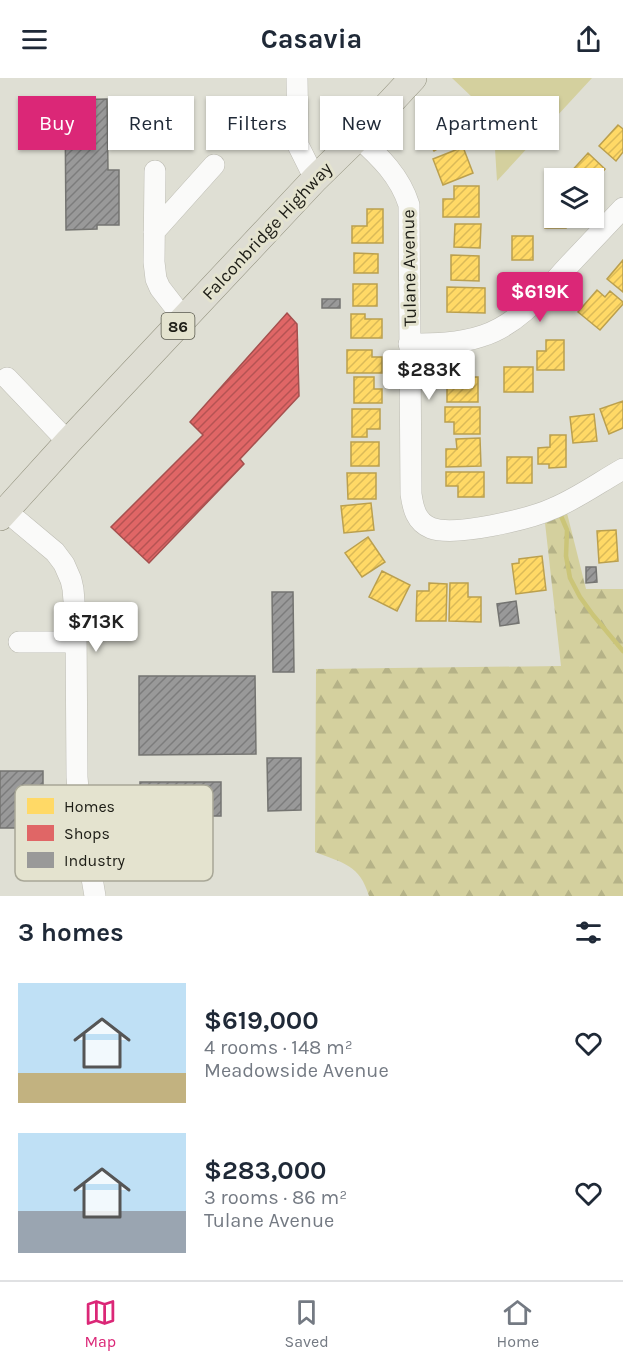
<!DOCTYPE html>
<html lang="en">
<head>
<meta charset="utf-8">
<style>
  body { margin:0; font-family:Karla,sans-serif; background:#f6f6f7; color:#1f2937; height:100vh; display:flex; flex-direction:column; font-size:22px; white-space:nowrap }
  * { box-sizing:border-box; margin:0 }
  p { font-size:20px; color:#747a83 }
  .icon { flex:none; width:33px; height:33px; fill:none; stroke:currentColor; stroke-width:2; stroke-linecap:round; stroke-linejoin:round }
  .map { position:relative; height:818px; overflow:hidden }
  .details { display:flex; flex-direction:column; background:#fff; flex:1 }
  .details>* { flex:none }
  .guide { position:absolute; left:18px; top:18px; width:588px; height:54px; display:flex; gap:12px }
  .tools { position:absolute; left:544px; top:90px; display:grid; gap:12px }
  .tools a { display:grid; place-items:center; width:60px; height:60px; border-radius:0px; background:#fff; box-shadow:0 2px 4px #0004; font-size:30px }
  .price { position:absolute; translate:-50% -51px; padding:0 14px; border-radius:6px; background:#fff; color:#222; font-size:20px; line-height:39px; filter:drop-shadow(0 2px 3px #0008) }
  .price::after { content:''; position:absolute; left:50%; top:36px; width:18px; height:14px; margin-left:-9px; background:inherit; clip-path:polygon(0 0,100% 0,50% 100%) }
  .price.active { background:#db2777; color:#fff }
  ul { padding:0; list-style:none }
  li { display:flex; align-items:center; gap:18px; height:150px; padding:0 18px }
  li span { display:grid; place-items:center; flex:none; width:168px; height:120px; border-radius:0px; color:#555 }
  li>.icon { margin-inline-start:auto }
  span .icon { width:72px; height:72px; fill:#fffc; stroke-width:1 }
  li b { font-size:26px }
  h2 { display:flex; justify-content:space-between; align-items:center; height:72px; padding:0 18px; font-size:26px }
  .chip { padding:0 21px; border-radius:0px; background:#fff; box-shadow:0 2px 4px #0004; font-size:21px; line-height:54px }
  .chip.active { background:#db2777; color:#fff }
  header { display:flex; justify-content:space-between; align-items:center; height:78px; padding:0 18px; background:#fff; font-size:27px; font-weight:700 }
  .dock { display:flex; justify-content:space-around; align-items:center; height:84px; border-top:2px solid #e0e1e3; background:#fff; font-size:16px; color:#747a83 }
  .dock a { display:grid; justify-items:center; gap:3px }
  .dock .active { color:#db2777 }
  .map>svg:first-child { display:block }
  .green { fill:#d4d09e }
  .forest { fill:url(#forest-firs) }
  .homes { fill:url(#homes-hatch); stroke:#bba04e; stroke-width:1.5 }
  .shops { fill:url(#shops-hatch); stroke:#a5504e; stroke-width:1.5 }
  .industry { fill:url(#industry-hatch); stroke:#747471; stroke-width:1.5 }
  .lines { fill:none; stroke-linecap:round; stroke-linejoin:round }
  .stream { stroke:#cbc578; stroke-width:4.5 }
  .minor-casing { stroke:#bdbcb3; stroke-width:22 }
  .major-casing { stroke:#92917e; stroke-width:28 }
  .minor { stroke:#fafaf9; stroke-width:21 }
  .major { stroke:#deddd3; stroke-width:27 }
  .labels { text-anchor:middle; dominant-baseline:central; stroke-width:6; stroke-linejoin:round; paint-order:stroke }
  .shield { fill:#e4e3cf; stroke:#58584d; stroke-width:1.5 }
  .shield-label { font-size:16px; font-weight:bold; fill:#1c1c15 }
  .street-label { font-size:18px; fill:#1c1c15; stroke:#e4e3cf }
  .key { fill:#e4e3cf; stroke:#a8a797; stroke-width:1.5 }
  .key-label { font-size:16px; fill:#1c1c15 }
</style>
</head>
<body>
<header><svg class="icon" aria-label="menu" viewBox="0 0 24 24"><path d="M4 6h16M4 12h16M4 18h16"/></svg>Casavia<svg class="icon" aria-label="share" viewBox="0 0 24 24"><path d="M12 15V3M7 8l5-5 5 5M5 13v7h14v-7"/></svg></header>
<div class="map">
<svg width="623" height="818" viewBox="0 0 623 818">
  <defs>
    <pattern id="forest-firs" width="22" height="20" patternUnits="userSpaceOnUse" patternTransform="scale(1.5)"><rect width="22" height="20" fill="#d4d09e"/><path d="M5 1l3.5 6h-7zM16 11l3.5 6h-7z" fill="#b5b287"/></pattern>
    <pattern id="homes-hatch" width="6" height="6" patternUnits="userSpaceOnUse" patternTransform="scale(1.5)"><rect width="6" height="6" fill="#ffd966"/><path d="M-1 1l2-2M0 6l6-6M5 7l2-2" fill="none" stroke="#daba58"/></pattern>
    <pattern id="shops-hatch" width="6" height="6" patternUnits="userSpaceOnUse" patternTransform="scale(1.5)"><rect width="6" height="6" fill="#e06666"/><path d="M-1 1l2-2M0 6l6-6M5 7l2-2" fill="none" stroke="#b55353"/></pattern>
    <pattern id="industry-hatch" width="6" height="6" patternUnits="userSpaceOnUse" patternTransform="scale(1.5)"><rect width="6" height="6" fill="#999"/><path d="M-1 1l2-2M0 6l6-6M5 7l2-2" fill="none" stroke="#7c7c7c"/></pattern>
  </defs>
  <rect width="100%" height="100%" fill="#dfdfd4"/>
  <path class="green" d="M452 0H592L497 103 493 39Z"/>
  <path class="forest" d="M565 427 586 511H623V818H369C360 787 343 785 315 774L316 591 561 588 544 436Z"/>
  <path class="homes" d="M452 31 466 54 434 73 425 58 434 52 429 44Z
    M618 47 623 51V74L616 83 599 68Z
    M463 69 473 95 443 107 433 81Z
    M588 75 605 91 594 104V100H574L569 96Z
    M454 108H479V139H443V121H454Z
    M545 124H555V140H566V150H545Z
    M367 131H383V165H352V148H367Z
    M455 146H481L480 170 454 169Z
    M512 158H533V182H512Z
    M354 175 378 176V195H354Z
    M451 177 479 178V203L451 202Z
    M623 182V214L607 201Z
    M353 206H377V228H353Z
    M447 209 485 210V235L447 234Z
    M597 212 605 219 610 213 623 224V226L600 252 578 234Z
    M351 236H365V241H382V260H351Z
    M546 262H564V292H537V273H546Z
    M347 272H372V279H382V295H347Z
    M504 289H533V314H504Z
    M354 299H374V311H382V325H354Z
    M447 299H478V324H447Z
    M623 323V350L609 356 600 331Z
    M445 329H480V356H454V344H445Z
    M352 331H380V351H367V359H352Z
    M594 336 597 363 573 365 570 339Z
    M550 357H566V389L549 390V386H538V370L550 369Z
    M480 360 481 388 446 389V371H457L456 361Z
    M351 364H379V388H351Z
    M507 379H532V405H507Z
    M446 394H484V419H458V408H446Z
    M347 395H376V421H348Z
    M371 425 374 452 344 455 341 428Z
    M616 452 618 483 599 485 597 453Z
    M368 459 385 484 362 499 345 475Z
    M542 478 546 512 516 516 512 486 519 485V481Z
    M382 493 410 507 397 533 369 519Z
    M429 505 447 506 446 543H416L417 513H429Z
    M450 505H468V519H481V544L449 543Z"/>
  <path class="shops" d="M287 235 297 246 299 318 240 381 244 386 149 485 111 449 203 357 190 344Z"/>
  <path class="industry" d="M107 21 108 92H119V147H97V151L66 152 65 22Z
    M322 221H340V230H322Z
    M586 489H596L597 504 586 505Z
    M272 514H293L294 594H273Z
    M516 523 519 545 500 548 497 526Z
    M139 598H255L256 676 139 677Z
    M267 680H301V732L268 733Z
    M0 693H43V750H0Z
    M140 704H221V738H140Z"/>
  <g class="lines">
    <path class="stream" d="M561 438 567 452 566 478 570 500 580 519 593 537 623 573"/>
    <g class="minor-casing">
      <path id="minor" d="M297 0 298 67 315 101
        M358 59C380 79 400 98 409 127L411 416C413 430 416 444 431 450 455 459 530 441 554 430 578 420 600 404 623 391
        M155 93 154 184 156 201 160 210 184 241
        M154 154 214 87
        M409 266C434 266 458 266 482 258 518 247 545 213 570 186 587 168 605 149 623 130
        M7 300 68 364
        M6 433 55 474 64 486 71 502 73 511 76 547 77 699 79 723 95 818
        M19 564H76"/>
    </g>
    <g class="major-casing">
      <path id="major" d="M0 439 68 364 315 101 358 59 413 0"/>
    </g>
    <use href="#minor" class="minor"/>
    <use href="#major" class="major"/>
  </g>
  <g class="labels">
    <rect class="shield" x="161.5" y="235" width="33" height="26" rx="4.5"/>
    <g class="shield-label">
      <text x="178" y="248">86</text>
    </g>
    <g class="street-label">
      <text transform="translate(267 153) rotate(-47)">Falconbridge Highway</text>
      <text transform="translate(409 190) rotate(-91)">Tulane Avenue</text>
    </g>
  </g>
  <rect x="15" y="707" width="198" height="96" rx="9" class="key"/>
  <rect x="27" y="720" width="27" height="16" fill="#ffd966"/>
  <rect x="27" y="747" width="27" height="16" fill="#e06666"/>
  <rect x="27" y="774" width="27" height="16" fill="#999"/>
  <g class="key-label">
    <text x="64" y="734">Homes</text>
    <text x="64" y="761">Shops</text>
    <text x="64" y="788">Industry</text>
  </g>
</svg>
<div class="tools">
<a><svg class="icon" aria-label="layers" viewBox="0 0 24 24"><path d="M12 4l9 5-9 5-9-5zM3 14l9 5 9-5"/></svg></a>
</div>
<b class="price active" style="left:540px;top:245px">$619K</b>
<b class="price" style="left:429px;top:323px">$283K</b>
<b class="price" style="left:96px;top:575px">$713K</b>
<div class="guide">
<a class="chip active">Buy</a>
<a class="chip">Rent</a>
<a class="chip">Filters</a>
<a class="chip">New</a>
<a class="chip">Apartment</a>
</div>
</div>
<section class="details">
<h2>3 homes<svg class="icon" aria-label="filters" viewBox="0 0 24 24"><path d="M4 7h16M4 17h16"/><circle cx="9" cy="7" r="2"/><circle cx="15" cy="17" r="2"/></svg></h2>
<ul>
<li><span style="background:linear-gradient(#bfe0f5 75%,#c2b280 0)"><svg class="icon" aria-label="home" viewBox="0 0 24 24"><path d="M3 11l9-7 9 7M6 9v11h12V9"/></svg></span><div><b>$619,000</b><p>4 rooms · 148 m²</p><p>Meadowside Avenue</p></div><svg class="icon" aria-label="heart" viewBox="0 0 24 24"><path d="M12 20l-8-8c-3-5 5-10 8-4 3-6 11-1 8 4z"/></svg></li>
<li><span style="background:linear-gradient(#bfe0f5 65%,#9aa5b1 0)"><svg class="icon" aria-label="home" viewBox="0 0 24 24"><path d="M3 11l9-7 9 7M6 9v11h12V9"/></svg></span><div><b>$283,000</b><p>3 rooms · 86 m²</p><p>Tulane Avenue</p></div><svg class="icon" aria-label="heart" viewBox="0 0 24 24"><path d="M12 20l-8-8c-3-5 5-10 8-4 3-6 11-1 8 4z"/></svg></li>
</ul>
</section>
<nav class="dock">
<a class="active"><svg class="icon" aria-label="map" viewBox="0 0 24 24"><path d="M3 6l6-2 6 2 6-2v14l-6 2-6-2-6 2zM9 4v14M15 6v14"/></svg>Map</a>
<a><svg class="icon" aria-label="saved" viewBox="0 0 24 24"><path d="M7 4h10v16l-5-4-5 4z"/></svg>Saved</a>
<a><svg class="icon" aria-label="home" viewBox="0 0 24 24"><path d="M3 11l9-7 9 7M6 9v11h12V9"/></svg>Home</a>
</nav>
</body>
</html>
